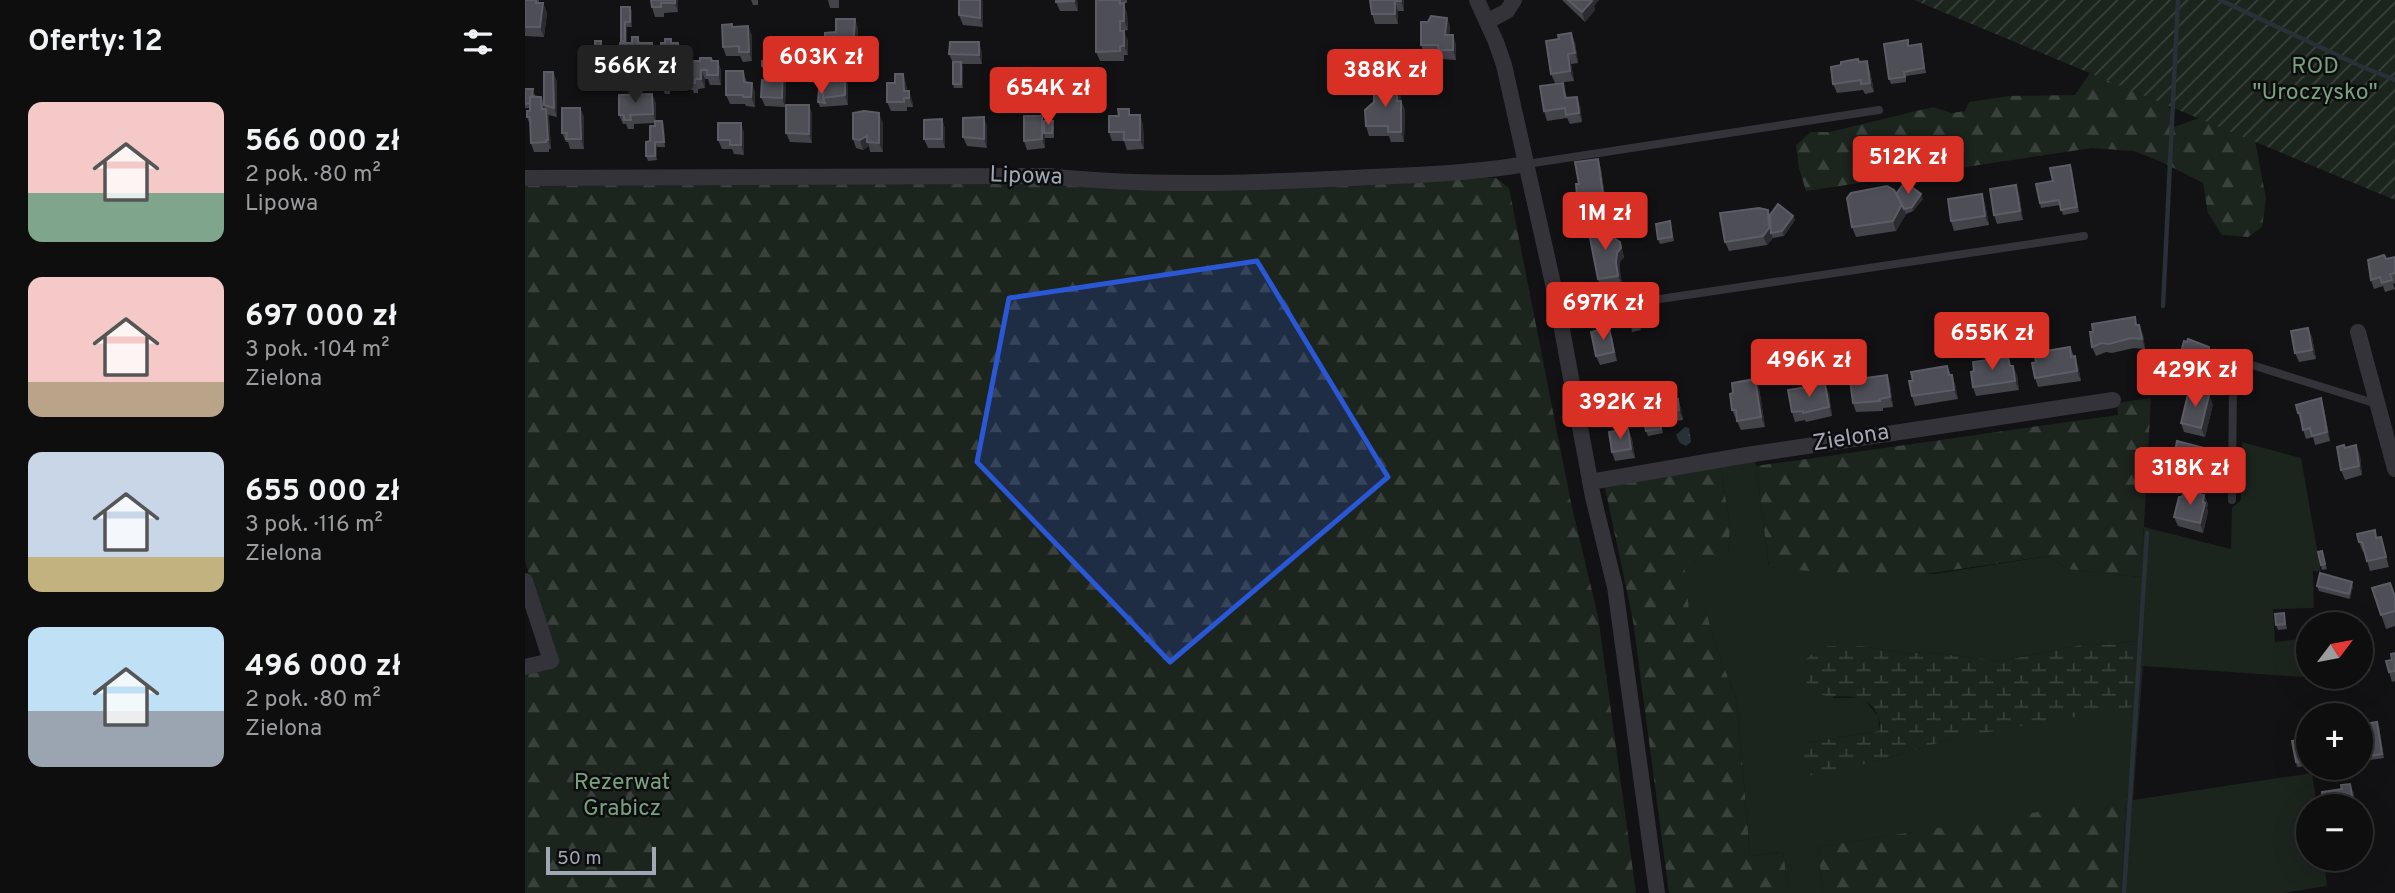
<!DOCTYPE html>
<html lang="pl">
<head>
<meta charset="utf-8">
<style>
  body { margin:0; font-family:Overpass,sans-serif; background:#1c1c1d; color:#f1f3f6; height:100vh; display:flex; flex-direction:column; font-size:26px; white-space:nowrap }
  * { box-sizing:border-box; margin:0 }
  p { font-size:23px; color:#9b9c9e }
  .icon { flex:none; width:38px; height:38px; fill:none; stroke:currentColor; stroke-width:2; stroke-linecap:round; stroke-linejoin:round }
  .map { position:relative; flex:1; overflow:hidden }
  .drawer { display:flex; flex-direction:column; background:#0e0e0f; width:525px }
  .drawer>* { flex:none }
  .needle { width:46px; rotate:58deg }
  .fabs { position:absolute; left:1771px; top:612px; display:grid; gap:14px }
  .fabs a { display:grid; place-items:center; width:77px; height:77px; border-radius:50%; background:#0e0e0f; box-shadow:0 7px 28px #0002,0 0 0 2px #2e2e2f; font-size:35px }
  .scale { position:absolute; left:21px; bottom:18px; width:110px; box-sizing:border-box; padding-left:7px; border:4px solid #a2a7b6; border-top:0; font-size:19px; line-height:24px; white-space:nowrap; color:#a2a7b6; -webkit-text-stroke:5px #0d0d0f; paint-order:stroke }
  .price { position:absolute; translate:-50% -60px; padding:0 16px; border-radius:7px; background:#d93025; color:#fff; font-size:23px; line-height:46px; filter:drop-shadow(0 2px 4px #0008) }
  .price::after { content:''; position:absolute; left:50%; top:42px; width:21px; height:16px; margin-left:-10px; background:inherit; clip-path:polygon(0 0,100% 0,50% 100%) }
  .price.selected { background:#222; color:#fff }
  ul { padding:0; list-style:none }
  li { display:flex; align-items:center; gap:21px; height:175px; padding:0 28px }
  li span { display:grid; place-items:center; flex:none; width:196px; height:140px; border-radius:14px; color:#555 }
  li>.icon { margin-inline-start:auto }
  span .icon { width:84px; height:84px; fill:#fffc; stroke-width:1 }
  li b { font-size:30px }
  h2 { display:flex; justify-content:space-between; align-items:center; height:84px; padding:0 28px; font-size:30px }
  main { display:flex; flex:1; min-height:0 }
  .map>svg:first-child { display:block }
  .green { fill:#1c241e; fill-rule:evenodd }
  .forest { fill:url(#forest-firs) }
  .wetland { fill:url(#wetland-marsh) }
  .garden { fill:url(#garden-furrows) }
  .water { fill:url(#water-ripples) }
  .lines { fill:none; stroke-linecap:round; stroke-linejoin:round }
  .stream { stroke:#283038; stroke-width:4.5 }
  .lane { stroke:#333339; stroke-width:8 }
  .street { stroke:#333339; stroke-width:16 }
  .wall { fill:#43434a }
  .shaded-wall { fill:#2b2b30 }
  .building { fill:#4d4e56; stroke:#5b5c65; stroke-width:2 }
  .marked { fill:#2a57d5; fill-opacity:0.2; stroke:#2a57d5; stroke-width:5; stroke-linejoin:round }
  .labels { text-anchor:middle; dominant-baseline:central; stroke-width:5; stroke-linejoin:round; paint-order:stroke }
  .park-label { font-size:23px; fill:#78a27e; stroke:#0d0d0f }
  .street-label { font-size:23px; fill:#a2a7b6; stroke:#0d0d0f }
</style>
</head>
<body>
<main>
<section class="drawer">
<h2>Oferty: 12<svg class="icon" aria-label="filters" viewBox="0 0 24 24"><path d="M4 7h16M4 17h16"/><circle cx="9" cy="7" r="2"/><circle cx="15" cy="17" r="2"/></svg></h2>
<ul>
<li><span style="background:linear-gradient(#f6c9c9 65%,#7fa58c 0)"><svg class="icon" aria-label="home" viewBox="0 0 24 24"><path d="M3 11l9-7 9 7M6 9v11h12V9"/></svg></span><div><b>566 000 zł</b><p>2 pok. · 80 m²</p><p>Lipowa</p></div></li>
<li><span style="background:linear-gradient(#f6c9c9 75%,#b9a48a 0)"><svg class="icon" aria-label="home" viewBox="0 0 24 24"><path d="M3 11l9-7 9 7M6 9v11h12V9"/></svg></span><div><b>697 000 zł</b><p>3 pok. · 104 m²</p><p>Zielona</p></div></li>
<li><span style="background:linear-gradient(#c9d6e8 75%,#c2b280 0)"><svg class="icon" aria-label="home" viewBox="0 0 24 24"><path d="M3 11l9-7 9 7M6 9v11h12V9"/></svg></span><div><b>655 000 zł</b><p>3 pok. · 116 m²</p><p>Zielona</p></div></li>
<li><span style="background:linear-gradient(#bfe0f5 60%,#9aa5b1 0)"><svg class="icon" aria-label="home" viewBox="0 0 24 24"><path d="M3 11l9-7 9 7M6 9v11h12V9"/></svg></span><div><b>496 000 zł</b><p>2 pok. · 80 m²</p><p>Zielona</p></div></li>
</ul>
</section>
<div class="map">
<svg width="1870" height="893" viewBox="0 0 1870 893">
  <defs>
    <pattern id="forest-firs" width="22" height="20" patternUnits="userSpaceOnUse" patternTransform="scale(1.75)"><rect width="22" height="20" fill="#1c241e"/><path d="M5 1l3.5 6h-7zM16 11l3.5 6h-7z" fill="#3a413c"/></pattern>
    <pattern id="wetland-marsh" width="20" height="14" patternUnits="userSpaceOnUse" patternTransform="scale(1.75)"><rect width="20" height="14" fill="#1c241e"/><path d="M1 5h8M5 5V1M11 12h8M15 12V8" fill="none" stroke="#3a413c"/></pattern>
    <pattern id="garden-furrows" width="10" height="10" patternUnits="userSpaceOnUse" patternTransform="scale(1.75)"><rect width="10" height="10" fill="#1c241e"/><path d="M-1 1l2-2M0 10L10 0M9 11l2-2" fill="none" stroke="#3a413c"/></pattern>
    <pattern id="water-ripples" width="26" height="14" patternUnits="userSpaceOnUse" patternTransform="scale(1.75)"><rect width="26" height="14" fill="#283038"/><path d="M2 4q2-2 4 0t4 0M15 11q2-2 4 0t4 0" fill="none" stroke="#444b53"/></pattern>
  </defs>
  <rect width="100%" height="100%" fill="#121214"/>
  <path class="green" d="M1717 442 1776 458 1796 572 1788 571 1789 608 1748 609 1750 642 1783 638V677L1793 678 1618 666 1608 800 1787 773 1792 807H1783V859H1799L1802 886 1758 893H1596L1601 799 1293 847 1298 893H1264L1258 852 1225 856 1212 701 1190 644 1180 607 1164 611 1158 563 1203 556 1205 526 1195 464 1230 459 1244 567 1409 574 1523 556 1542 569 1615 577 1619 527 1706 549 1707 508 1716 500ZM1611 641 1429 738 1349 762 1280 743 1355 731 1353 716 1338 698H1308L1304 646H1337L1385 654 1398 652 1477 661 1561 644 1580 645Z"/>
  <path class="forest" d="M1565 73 1644 106 1649 127 1674 118 1730 141 1741 199 1737 227 1723 237 1697 235 1683 213 1678 183 1637 162 1609 151 1567 148 1281 191 1274 168 1271 145 1286 132H1305L1408 107 1427 113 1440 111 1444 102 1484 96 1550 95Z
    M971 178 984 188 1046 503 1073 616 1111 893H0V675L31 667 0 561V184L544 183Z
    M1626 398 1616 577 1542 569 1523 556 1366 579 1244 567 1231 466 1593 415 1592 403Z
    M1195 464 1205 526 1203 557 1159 563 1164 610 1180 607 1190 644 1212 701 1225 856 1258 852 1264 893H1144L1108 620 1079 483Z
    M1601 798 1596 893H1298L1293 847Z"/>
  <path class="wetland" d="M1611 641 1607 707 1429 738 1349 762 1283 776 1278 758 1280 743 1355 731C1356 723 1354 717 1350 710 1328 679 1292 719 1275 668L1280 660 1291 651 1303 646H1337L1385 654 1398 652 1477 661 1561 644 1580 645Z"/>
  <path class="garden" d="M1389 0H1870V200Z"/>
  <path class="water" d="M1160 427 1164 428 1166 442 1161 446 1155 443 1151 435Z"/>
  <g class="lines">
    <path class="stream" d="M1695 0 1831 64
      M1835 66 1870 80
      M1638 306 1653 0
      M1599 893 1622 533"/>
    <path class="lane" d="M1002 164 1354 110
      M1034 314 1559 236
      M1707 500 1708 377C1713 367 1717 366 1727 365L1852 404"/>
    <path class="street" d="M952 0 971 42 979 65 1031 297 1068 497 1090 587 1132 893
      M963 21 982 11 989 0
      M0 178 523 176C623 187 726 183 826 178 885 175 944 174 1002 164
      M1833 332 1870 469
      M1065 482 1222 455 1588 400
      M0 581 26 661 0 667"/>
  </g>
  <path class="wall" d="M0 0H14V3H18L22 13 19 37 0 36Z
    M126 0H153V12L139 13V17H130L127 7Z
    M226 0H240H233V5H228Z
    M299 0H321H314V8H305L303 0Z
    M434 0H457L458 27 438 25 434 15Z
    M552 0 553 11H535L531 2Z
    M571 0H602V3H598L602 13 603 30 598 31 603 41V55H599V61H575L571 52Z
    M845 0H879V11H873V24H850L847 14Z
    M1037 0H1074L1069 6 1070 10 1060 22Z
    M96 7H105L107 12V27H102V43H107L113 37 115 43 130 52V66L98 65 96 58V64H73L70 55 77 46H92L95 54 97 43Z
    M922 18 925 27 924 35 931 44V60L917 59 915 55H900L896 45 903 22Z
    M223 26 227 36V61L218 62 215 56H201L198 47 208 27Z
    M333 28 331 59 304 56 300 46 311 32Z
    M146 39 147 43H153L155 48V57L150 58V61H175L186 58 188 61H193L196 70V85H185L183 79H180V88L173 89V93H169L168 90H145V94H140L138 90H135L132 81 138 61 137 58 140 43Z
    M1050 42 1053 63 1046 64 1049 81 1030 83 1026 74Z
    M1396 44 1401 73 1381 76V82L1366 84 1364 79 1385 46Z
    M457 52V64H437L438 67V88H429L428 84V63L424 54Z
    M1333 59 1334 62 1345 71 1349 92 1340 94 1338 90 1312 93 1308 84 1316 65Z
    M309 63 310 67V72H303L301 67Z
    M282 64 283 69V76H263L262 71Z
    M237 66 261 68 260 107 240 106 236 97 245 80 242 75H240Z
    M218 71 222 83 230 92V107L221 106 220 104H205L201 95Z
    M28 72 32 82V117L23 115 24 118 26 149H24V152H9L6 143 5 125 2 117 5 111V108H0V89L10 94 9 96 19 105Z
    M378 74 381 84 382 91 387 100 388 107H382V111H366L362 102 370 83Z
    M320 75 323 85V105L295 107 293 102 298 89Z
    M1038 83 1042 98 1055 106 1057 122 1045 124 1042 118 1022 121 1019 111Z
    M872 85 876 94V101L880 110 879 142H866L864 136H844L841 126Z
    M127 94 131 104V121L139 126 140 147H132V160L123 161 121 156 130 123 109 124V129H103L101 124H98L94 115Z
    M284 105 287 114V143L265 142 261 133Z
    M55 108 59 117V149H45L43 142H41L37 133Z
    M606 115H615L618 125 619 149 602 150 599 141H587L584 132Z
    M417 119 420 129V148H403L399 139Z
    M519 121 529 126V138H520V148L502 150 499 141Z
    M358 123V152H345L344 146 338 150 331 148 328 139Z
    M462 126V148L442 146 438 137Z
    M219 132V155L209 154 207 149H197L193 140Z
    M1073 159 1076 169 1081 204 1068 206 1067 203 1055 205 1052 195 1054 184Z
    M1547 170 1554 212 1538 215 1535 205 1516 208 1515 203 1528 181Z
    M1491 185 1494 194 1498 220 1472 224 1469 215Z
    M1371 194 1398 199 1388 211 1381 214 1371 231 1331 237 1327 227Z
    M1457 194 1460 204 1464 225 1429 231 1426 221Z
    M1243 210 1245 215 1268 216 1270 220 1259 236 1248 238 1242 245 1204 251 1200 242Z
    M1145 221 1149 241 1135 244 1133 239Z
    M1091 240 1095 242 1099 257 1095 262V271L1097 285 1076 288 1073 279Z
    M1870 257V283L1868 284 1870 289 1860 292 1858 286 1849 289 1846 280 1861 259Z
    M1111 307 1116 330 1107 332 1105 321 1093 322 1089 313Z
    M1613 325 1618 334 1620 349 1609 348 1587 353 1581 352 1571 356 1567 347Z
    M1084 328 1087 337 1092 361 1075 365 1071 356Z
    M1783 328 1787 337 1791 359 1774 362 1770 353Z
    M1659 341 1688 357 1686 363 1690 372 1686 387 1664 382 1661 374 1657 372 1653 363Z
    M1545 347 1553 366 1556 381 1513 387 1510 378 1511 362Z
    M1422 366 1430 384 1433 399 1390 406 1387 396 1388 381Z
    M1487 366 1492 375 1494 390 1451 396 1448 387Z
    M1365 384 1368 407 1358 408V411L1331 412 1328 403Z
    M1234 388 1240 427 1216 430 1207 410Z
    M1304 393 1307 416 1281 422 1280 420 1270 422 1267 412Z
    M1095 397 1104 405 1106 419 1084 422 1080 413Z
    M1153 399 1156 409 1158 420 1136 423 1132 413Z
    M1688 404 1680 437 1659 432 1656 423Z
    M1799 408 1805 441 1790 445 1788 437 1781 439 1773 413Z
    M1134 418 1138 433 1123 436 1121 431Z
    M1103 429 1107 439 1110 458 1090 461 1087 452Z
    M1831 445 1835 455 1837 475 1820 480 1816 470 1821 448Z
    M1683 457 1681 467 1686 477 1683 488 1650 480 1646 470Z
    M1679 495 1683 504 1682 508 1683 512 1678 533 1653 526 1649 517 1657 497Z
    M1856 537 1864 567 1845 571 1839 551 1838 552 1834 542Z
    M1797 551 1802 569 1797 570 1796 565Z
    M1792 586H1828L1825 599 1794 591Z
    M1847 588 1870 597V626L1861 629Z
    M1759 613 1762 629 1753 630 1751 625Z
    M1870 653V681L1867 682 1864 672Z
    M1842 657 1845 671 1836 673V659Z
    M1817 677H1827V680H1817Z
    M1854 726 1859 758 1845 760 1843 756Z
    M1783 738V766L1772 767 1771 762Z"/>
  <path class="shaded-wall" d="M150 0H153V12L150 3Z
    M455 0H457L458 2V27L455 18Z
    M549 0H552L553 11 549 1Z
    M876 0H879V11L876 1Z
    M1064 0H1074L1069 6 1070 10 1060 22 1057 12Z
    M870 1 873 11V24L870 14Z
    M18 3 22 13 19 37 15 27Z
    M599 3 602 13 603 30 599 21Z
    M105 7 107 12V27L105 22Z
    M922 18 925 27 923 44 920 35Z
    M330 19 333 28 331 59 328 49Z
    M100 22 102 27V46L100 41Z
    M223 26 227 36V61L224 52Z
    M599 31 603 41V55L599 46Z
    M1046 33 1050 42 1053 63 1050 53Z
    M928 35 931 44V60L928 50Z
    M454 42 457 52V64L454 55Z
    M127 43 130 52V66L127 56Z
    M92 46 96 55V64L92 55Z
    M1043 54 1046 64 1049 81 1045 71Z
    M258 58 261 68 260 107 257 98Z
    M193 61 196 70V85L193 75Z
    M1342 61 1345 71 1349 92 1345 83Z
    M436 62 438 67V88L436 84Z
    M176 70 180 79V88L176 79Z
    M28 72 32 82V117L29 108Z
    M378 74 381 84 382 100 379 91Z
    M320 75 323 85V105L320 95Z
    M227 83 230 92V107L226 97Z
    M872 85 876 94V110L872 101Z
    M384 91 387 100 388 107 384 98Z
    M127 94 131 104V123L128 114Z
    M16 97 20 106V119L17 109Z
    M1052 97 1055 106 1057 122 1054 113Z
    M876 101 880 110 879 142 876 132Z
    M284 105 287 114V143L284 134Z
    M55 108 59 117V149L56 139Z
    M21 109 24 118 26 149 23 140Z
    M354 113 358 123V152L354 143Z
    M615 115 618 125 619 149 615 140Z
    M517 116 521 126 519 133 520 138V148L517 139Z
    M459 117 462 126V148L459 139Z
    M417 119 420 129V148L417 139Z
    M137 121 139 126 140 147 139 142Z
    M216 123 219 132V155L216 145Z
    M342 136 344 146 338 150 335 140Z
    M130 142 132 147V160L130 156Z
    M1073 159 1076 169 1081 204 1078 194Z
    M1545 165 1547 170 1554 212 1552 207Z
    M1491 185 1494 194 1498 220 1495 211Z
    M1396 194 1398 199 1388 211 1387 207Z
    M1457 194 1460 204 1464 225 1460 216Z
    M1377 204 1381 214 1371 231 1368 221Z
    M1243 210 1246 220V233L1248 238 1242 245 1238 236Z
    M1268 216 1270 220 1259 236 1257 231Z
    M1095 242 1099 257 1095 262V271L1097 285 1093 276 1091 262 1092 253Z
    M1108 297 1111 307 1116 330 1110 310Z
    M1614 325 1618 334 1620 349 1617 339Z
    M1084 328 1087 337 1092 361 1089 352Z
    M1783 328 1787 337 1791 359 1787 350Z
    M1684 347 1688 357 1686 365 1682 355Z
    M1550 356 1553 366 1556 381 1552 371Z
    M1686 363 1690 372 1686 387 1683 378Z
    M1488 366 1492 375 1494 390 1490 381Z
    M1362 375 1365 384 1368 407 1365 397Z
    M1427 375 1430 384 1433 399 1429 390Z
    M1230 379 1234 388 1240 427 1236 417Z
    M1300 384 1304 393 1307 416 1304 407Z
    M1684 395 1688 404 1680 437 1676 428Z
    M1101 396 1104 405 1106 419 1103 410Z
    M1796 398 1799 408 1805 441 1802 432Z
    M1153 399 1156 409 1158 420 1154 410Z
    M1103 429 1107 439 1110 458 1106 449Z
    M1831 445 1835 455 1837 475 1834 466Z
    M1679 448 1683 457 1679 476 1676 466Z
    M1682 468 1686 477 1683 488 1680 478Z
    M1679 495 1683 504 1682 508 1683 512 1678 533 1675 523Z
    M1856 537 1859 546 1864 567 1861 557Z
    M1827 582 1828 586 1825 599 1824 594Z
    M1852 722 1854 726 1859 758 1857 754Z
    M1825 784 1829 793 1831 807H1829Z"/>
  <path class="building" d="M0 0H11V3H18L15 27H0Z
    M126 0H150V3H136V7H127Z
    M434 0H455V18L434 15Z
    M531 0H549V1L531 2Z
    M571 0H595V4L599 3V21H595V31H599V46H595V51L571 52Z
    M845 0H876V1H870V14H847Z
    M1043 0H1066L1067 1 1057 12Z
    M96 7H105V22H100V41H96Z
    M906 16 922 18 920 35H928V50H914L913 45H896V22H903Z
    M311 19H330L328 49 300 46V33L311 32Z
    M207 24V27L223 26 224 52H214V46L198 47 197 25Z
    M1046 33 1050 53 1043 54 1045 71 1026 74 1021 41 1034 39 1033 35Z
    M107 37H113V43H127V56H95V43H107Z
    M140 39H146V43H153L154 53H149V58H137L136 43H140Z
    M1383 40V46L1396 44 1399 68 1379 72 1380 77 1364 79 1359 44Z
    M70 41H76V46H92V55H70Z
    M425 42H454V55L424 54Z
    M175 58H186L187 61H193V75H182V70H176V79H170V83H165V81H142V85H136V81H132L131 61H175Z
    M241 58H258L257 98 236 97 237 80 245 81V70H240L241 66H237V61H241Z
    M1333 59 1334 62 1342 61 1345 83 1336 84V80L1308 84 1306 67 1316 65V62Z
    M301 62 309 63 308 68 301 67Z
    M428 62H436V84H428Z
    M262 64H282L281 72 262 71Z
    M201 71H218L219 82 227 83 226 97H218V95H201Z
    M19 72H28L29 108 19 105Z
    M370 74H378L379 91H384V98H379V102H362V83H370Z
    M298 75H320V95L298 98Z
    M1038 83 1040 98 1052 97 1054 113 1041 115 1040 108 1019 111 1015 86Z
    M849 85H872V101H876V132H863V126H841L840 110 849 102Z
    M0 89H8L7 96 13 97H5V103L0 104Z
    M294 89H298V98L300 103 293 102Z
    M127 94 128 114 105 115 106 120H99V115H94V95Z
    M5 97H16L17 109H21L23 140H21V142L6 143 5 117H2V111H5Z
    M261 105H284V134L261 133Z
    M37 108H55L56 139H41L42 133H37Z
    M593 109H604V115H615V140H599V132H584V116H594Z
    M339 111 354 113V143L342 142V136L335 140 328 139V113Z
    M499 116H517V139L499 141Z
    M459 117V139L438 137V118Z
    M417 119V139H399V120Z
    M130 121H137L139 142H130V156H121V142L125 141V126H130Z
    M519 121H528L527 133H519Z
    M193 123H216V145H205V140H193Z
    M1073 159 1078 194 1065 196 1064 194 1052 195 1051 184H1054L1050 162Z
    M1545 165 1552 207 1536 210 1534 200 1515 203 1511 184 1528 181 1525 168Z
    M1380 182 1396 194 1387 207 1379 209 1371 194Z
    M1491 185 1495 211 1469 215 1465 189Z
    M1362 186 1369 190 1377 204 1368 221 1327 227 1322 198 1326 193Z
    M1457 194 1460 216 1426 221 1423 199Z
    M1253 204 1268 216 1257 231 1246 233 1245 215Z
    M1234 208 1243 210 1244 228 1238 236 1200 242 1195 213Z
    M1145 221 1147 237 1133 239 1131 224Z
    M1078 228 1088 229 1089 238 1095 242 1096 248 1092 253 1091 262 1093 276 1073 279 1064 233Z
    M1859 255 1861 259 1870 257V273L1865 274 1867 280 1857 283 1855 277 1846 280 1843 260Z
    M1108 297 1110 310 1089 313 1088 301Z
    M1112 314 1114 326 1106 327 1104 316Z
    M1610 317 1611 325H1614L1617 339 1606 338 1584 344 1577 343 1567 347 1565 332H1568L1567 324Z
    M1084 328 1089 352 1071 356 1066 332Z
    M1783 328 1787 350 1770 353 1766 331Z
    M1663 339 1684 347 1682 355H1680L1678 361 1686 363 1683 378 1661 372 1662 365 1653 363 1659 341 1662 342Z
    M1545 347 1546 357 1550 356 1552 371 1510 378 1507 363 1511 362 1509 353Z
    M1483 357 1485 366H1488L1490 381 1448 387 1446 372 1449 371 1448 362Z
    M1422 366 1424 375H1427L1429 390 1387 396 1384 381H1388L1386 372Z
    M1362 375 1365 397 1354 399 1355 401 1328 403 1325 380Z
    M1230 379 1236 417 1212 421 1211 410H1207L1205 394 1208 393 1207 383Z
    M1300 384 1304 407 1278 413V411L1267 412 1263 390Z
    M1091 390 1095 397 1101 396 1103 410 1080 413 1078 394Z
    M1664 390 1684 395 1676 428 1656 423Z
    M1796 398 1802 432 1787 436 1785 428 1778 430 1775 413H1773L1771 405Z
    M1153 399 1154 410 1132 413 1131 403Z
    M1134 418 1136 429 1121 431 1119 420Z
    M1103 429 1106 449 1087 452 1084 432Z
    M1652 441 1679 448 1676 466 1682 468 1680 478 1646 470Z
    M1819 445 1820 448 1831 445 1834 466 1816 470 1812 447Z
    M1659 490 1679 495 1678 502 1680 503 1675 523 1649 517 1654 497H1657Z
    M1850 530 1851 538 1856 537 1861 557 1842 561 1837 542H1834L1832 534Z
    M1797 551 1800 564 1796 565 1793 552Z
    M1795 573 1827 582 1824 594 1792 586Z
    M1865 583 1870 597V611L1856 615 1847 588Z
    M1759 613 1760 624 1751 625 1750 614Z
    M1870 653V671L1864 672 1861 661 1867 660 1866 654Z
    M1842 657 1843 666 1836 668V659Z
    M1852 722 1857 754 1843 756 1839 724Z
    M1783 738V761L1771 762 1767 741Z
    M1825 784 1829 807H1799L1797 792 1817 789 1816 785Z"/>
  <path class="marked" d="M732 261 863 477 645 662 452 462 484 298Z"/>
  <g class="labels">
    <g class="park-label">
      <text x="1790" y="67">ROD<tspan x="1790" dy="26">"Uroczysko"</tspan></text>
      <text x="97" y="783">Rezerwat<tspan x="97" dy="26">Grabicz</tspan></text>
    </g>
    <g class="street-label">
      <text transform="translate(501 177) rotate(2)">Lipowa</text>
      <text transform="translate(1326 439) rotate(-9)">Zielona</text>
    </g>
  </g>
</svg>
<div class="fabs">
<a><svg class="needle" viewBox="-14 -14 28 28"><path d="M0-13l5 13h-10z" fill="#e53935"/><path d="M0 13l5-13h-10z" fill="#9b9c9e"/></svg></a>
<a>+</a>
<a>−</a>
</div>
<div class="scale">50 m</div>
<b class="price" style="left:296px;top:96px">603K zł</b>
<b class="price selected" style="left:110px;top:105px">566K zł</b>
<b class="price" style="left:860px;top:109px">388K zł</b>
<b class="price" style="left:523px;top:127px">654K zł</b>
<b class="price" style="left:1383px;top:196px">512K zł</b>
<b class="price" style="left:1080px;top:252px">1M zł</b>
<b class="price" style="left:1078px;top:342px">697K zł</b>
<b class="price" style="left:1467px;top:372px">655K zł</b>
<b class="price" style="left:1284px;top:399px">496K zł</b>
<b class="price" style="left:1670px;top:409px">429K zł</b>
<b class="price" style="left:1095px;top:441px">392K zł</b>
<b class="price" style="left:1665px;top:507px">318K zł</b>
</div>
</main>
</body>
</html>
